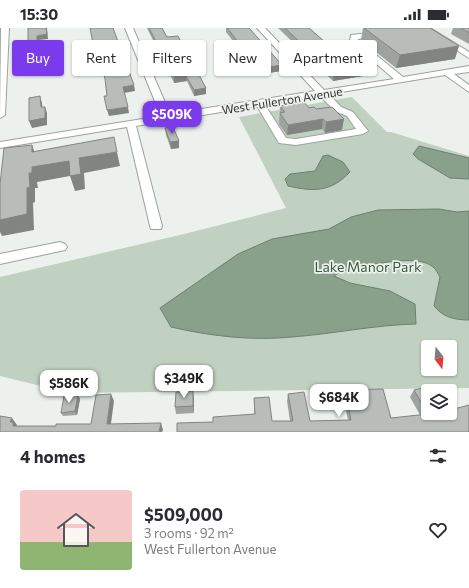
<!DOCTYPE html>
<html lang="en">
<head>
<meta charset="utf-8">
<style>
  body { margin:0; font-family:Commissioner,sans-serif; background:#f2f2f3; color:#2b2b33; height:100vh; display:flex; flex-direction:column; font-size:15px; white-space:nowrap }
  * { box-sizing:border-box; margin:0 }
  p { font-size:13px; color:#7c7c81 }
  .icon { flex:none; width:22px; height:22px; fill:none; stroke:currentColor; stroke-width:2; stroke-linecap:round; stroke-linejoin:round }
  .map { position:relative; height:404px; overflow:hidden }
  .panel { display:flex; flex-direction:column; background:#fff; flex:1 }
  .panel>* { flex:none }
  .hud { position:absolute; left:12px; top:12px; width:445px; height:36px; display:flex; gap:8px }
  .needle { width:26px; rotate:164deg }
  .buttons { position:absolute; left:421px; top:312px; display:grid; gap:8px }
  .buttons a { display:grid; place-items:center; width:36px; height:36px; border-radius:4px; background:#fff; box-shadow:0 1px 3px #0004; font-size:20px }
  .price { position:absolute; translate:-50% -34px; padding:0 9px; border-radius:8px; background:#fff; color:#222; font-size:13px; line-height:26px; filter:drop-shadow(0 1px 2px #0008) }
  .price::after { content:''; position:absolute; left:50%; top:24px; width:12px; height:9px; margin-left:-6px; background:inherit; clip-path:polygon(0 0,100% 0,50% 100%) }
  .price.selected { background:#7c3aed; color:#fff }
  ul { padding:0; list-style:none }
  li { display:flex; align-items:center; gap:12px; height:100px; padding:0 20px }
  li span { display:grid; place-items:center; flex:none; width:112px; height:80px; border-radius:4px; color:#555 }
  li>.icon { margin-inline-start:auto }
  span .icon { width:48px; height:48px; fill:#fffc; stroke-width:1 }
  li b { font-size:17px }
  h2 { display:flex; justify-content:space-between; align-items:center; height:48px; padding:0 20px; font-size:17px }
  .pill { padding:0 14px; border-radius:4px; background:#fff; box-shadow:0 1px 3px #0004; font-size:14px; line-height:36px }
  .pill.selected { background:#7c3aed; color:#fff }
  .status { display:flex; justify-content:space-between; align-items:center; height:28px; padding:0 20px; background:#fff; direction:ltr }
  .status svg { height:11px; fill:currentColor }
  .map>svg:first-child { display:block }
  .green { fill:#c0d0c1; fill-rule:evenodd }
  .water { fill:#89a08b; stroke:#6f8070 }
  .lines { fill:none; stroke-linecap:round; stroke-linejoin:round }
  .minor-casing { stroke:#9da29e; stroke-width:2 }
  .minor { fill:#fff; fill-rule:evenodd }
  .wall { fill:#9fa39f }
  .shaded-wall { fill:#828482 }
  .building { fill:#b9bdb9; stroke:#828482 }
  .labels { text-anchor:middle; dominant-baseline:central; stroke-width:3.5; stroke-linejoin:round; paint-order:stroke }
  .far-street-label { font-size:12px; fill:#323432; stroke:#ecf1ed }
  .park-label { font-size:14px; fill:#365d3b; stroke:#ecf1ed }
</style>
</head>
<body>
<div class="status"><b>15:30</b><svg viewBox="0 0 49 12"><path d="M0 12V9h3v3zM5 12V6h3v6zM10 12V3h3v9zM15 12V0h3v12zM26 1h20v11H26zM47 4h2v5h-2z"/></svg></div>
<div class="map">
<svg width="469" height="404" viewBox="0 0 469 404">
  <rect width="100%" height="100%" fill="#ecf1ed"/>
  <path class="green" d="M352 69 387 104H391L469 128V360L70 365 0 348V249L184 206 286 180 239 89ZM428 319H450V341H428Z"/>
  <path class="water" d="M419 118 469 130V151L450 150 418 131 413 126Z
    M328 127 343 134 350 144C331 164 314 164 288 158L285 151 290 146 315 143 323 128Z
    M439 181 457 184 469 183V292C454 292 443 289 434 278L440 249C438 246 436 241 433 239 416 224 361 239 340 244L334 248 350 255 390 263 415 276 416 296C374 297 333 306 292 309 252 313 209 308 171 299L160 280 238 226 272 211 329 201 351 189 378 182Z"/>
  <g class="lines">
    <g class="minor-casing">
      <path id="minor" d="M1 0H9L5 87 0 90Z
        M125 0H133L170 86 315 63 257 0H265L324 62 394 51 350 13 351 7 379 4 383 6 382 8 358 11V12L403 49 469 38V44L454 46 469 57V64L445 47 329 66 341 79 353 84 368 103 363 106 296 117 279 115 257 78 136 98 162 198 161 201H151L150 198 127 99 0 120V114L161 88ZM320 68 335 83 347 88 356 101 296 111 286 110 265 77Z
        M421 0H430L469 24V30Z
        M60 214 65 216 67 219 65 222 0 236V226Z"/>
    </g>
    <use href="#minor" class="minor"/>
  </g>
  <path class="wall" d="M147 0H162L167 9 206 66 194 68 187 53 174 55Z
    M226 0H249L281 43 256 47 247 35V31L226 4Z
    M278 0H309L334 22 351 31 376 40 375 46 333 53Z
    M363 0H430L455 31 396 40 361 12Z
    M453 0H469V16L451 6Z
    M280 78 316 81 342 102 325 105 322 101 287 107 279 96Z
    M165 100 179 113V120L171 121 166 107Z
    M345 362 391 390 420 387 410 369 414 362 428 385H450L469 404 213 394 254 387V370L272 393H290L287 373 288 366 310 393 348 392 343 369Z
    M194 370V385L176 386 175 379Z
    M80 371 77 387 63 388 61 385Z"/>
  <path class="shaded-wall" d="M46 0H47L48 11 38 12 40 46 30 47 28 42 37 8Z
    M459 18 455 31 396 40 400 27Z
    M96 32H100L101 38H97Z
    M282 37 281 43 256 47V41Z
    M376 40 375 46 333 53 334 47Z
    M186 48 187 53 174 55V49Z
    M134 57 135 63 124 65 123 59Z
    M206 60V66L194 68V62Z
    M40 68 42 75 43 86 41 79Z
    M45 79 47 85V97L32 100 29 93Z
    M128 79 129 85 109 88 107 82Z
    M323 91 322 101 287 107 288 97Z
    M344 91 342 102 325 105 326 94Z
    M179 113V120L171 121 170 114Z
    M32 117 37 131 79 130 117 124 120 138 84 145 85 161 75 163 70 148 37 154 38 160H35V174L33 175 34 202 2 208 0 204V192L27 160 29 145 32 139Z
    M193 363 194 370V385L193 378Z
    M111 366 114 373 110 403 107 396Z
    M78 367 80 371 77 387 75 383Z
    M12 390 17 397 16 399 18 404 10 394Z
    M161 395 163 402 162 404H159Z"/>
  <path class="building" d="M28 0H46L47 6 37 8 38 41 28 42Z
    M90 0H113L134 57 123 59 128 79 107 82 104 68H107L105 51 100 32H96Z
    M149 0H162L167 9 178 8 206 60 194 62 186 48 174 49Z
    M227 0H249L282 37 256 41 247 29H250Z
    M285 0H309L334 22 338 24 342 23 351 31 363 29 376 40 334 47Z
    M364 0H430L459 18 400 27Z
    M461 0H469V5Z
    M40 68 41 79H45V90L29 93V70Z
    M304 74 309 80 314 79 316 81 332 79 344 91 326 94 323 91 288 97 280 85 285 84 280 78Z
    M173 99 179 113 170 114 165 100Z
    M114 109 117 124 79 130 81 146 70 148 69 133 32 139V145H29L30 159 27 160V186L0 192V156L4 120 32 117V124Z
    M430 358 433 363H428V385H450V382L469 377V403L467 404H177V395L213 394V389L255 386 254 370 269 369 272 393H293L288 366 304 364 310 393 351 392 345 362 383 361 391 390 428 386 414 362Z
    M193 363V378L175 379 176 364Z
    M111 366 107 396 161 395 159 404H0V388L12 390 10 394H13V398H56V396H91L96 367Z
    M78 367 75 383 61 385 64 368Z"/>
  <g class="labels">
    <g class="far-street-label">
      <text transform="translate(282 72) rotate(-9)">West Fullerton Avenue</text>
    </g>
    <g class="park-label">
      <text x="368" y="238">Lake Manor Park</text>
    </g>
  </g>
</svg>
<div class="buttons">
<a><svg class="needle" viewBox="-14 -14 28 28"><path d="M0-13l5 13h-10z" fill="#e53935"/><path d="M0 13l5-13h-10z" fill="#7c7c81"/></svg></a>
<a><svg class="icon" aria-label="layers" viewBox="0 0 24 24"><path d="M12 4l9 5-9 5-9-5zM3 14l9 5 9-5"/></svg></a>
</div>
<b class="price selected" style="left:172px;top:107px">$509K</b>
<b class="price" style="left:184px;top:371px">$349K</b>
<b class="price" style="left:69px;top:376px">$586K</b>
<b class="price" style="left:339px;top:390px">$684K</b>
<div class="hud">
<a class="pill selected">Buy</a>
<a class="pill">Rent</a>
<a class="pill">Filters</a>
<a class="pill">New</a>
<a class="pill">Apartment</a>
</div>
</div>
<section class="panel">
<h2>4 homes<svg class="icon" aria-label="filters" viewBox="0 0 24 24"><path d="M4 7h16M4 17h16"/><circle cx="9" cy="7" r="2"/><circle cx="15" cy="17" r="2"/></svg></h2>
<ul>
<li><span style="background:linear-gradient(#f6c9c9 65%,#8fb573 0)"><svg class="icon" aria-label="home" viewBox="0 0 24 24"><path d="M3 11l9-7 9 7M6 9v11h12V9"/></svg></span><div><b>$509,000</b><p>3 rooms · 92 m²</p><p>West Fullerton Avenue</p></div><svg class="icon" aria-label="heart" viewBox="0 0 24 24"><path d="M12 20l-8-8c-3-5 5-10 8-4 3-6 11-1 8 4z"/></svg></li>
</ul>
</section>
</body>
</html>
